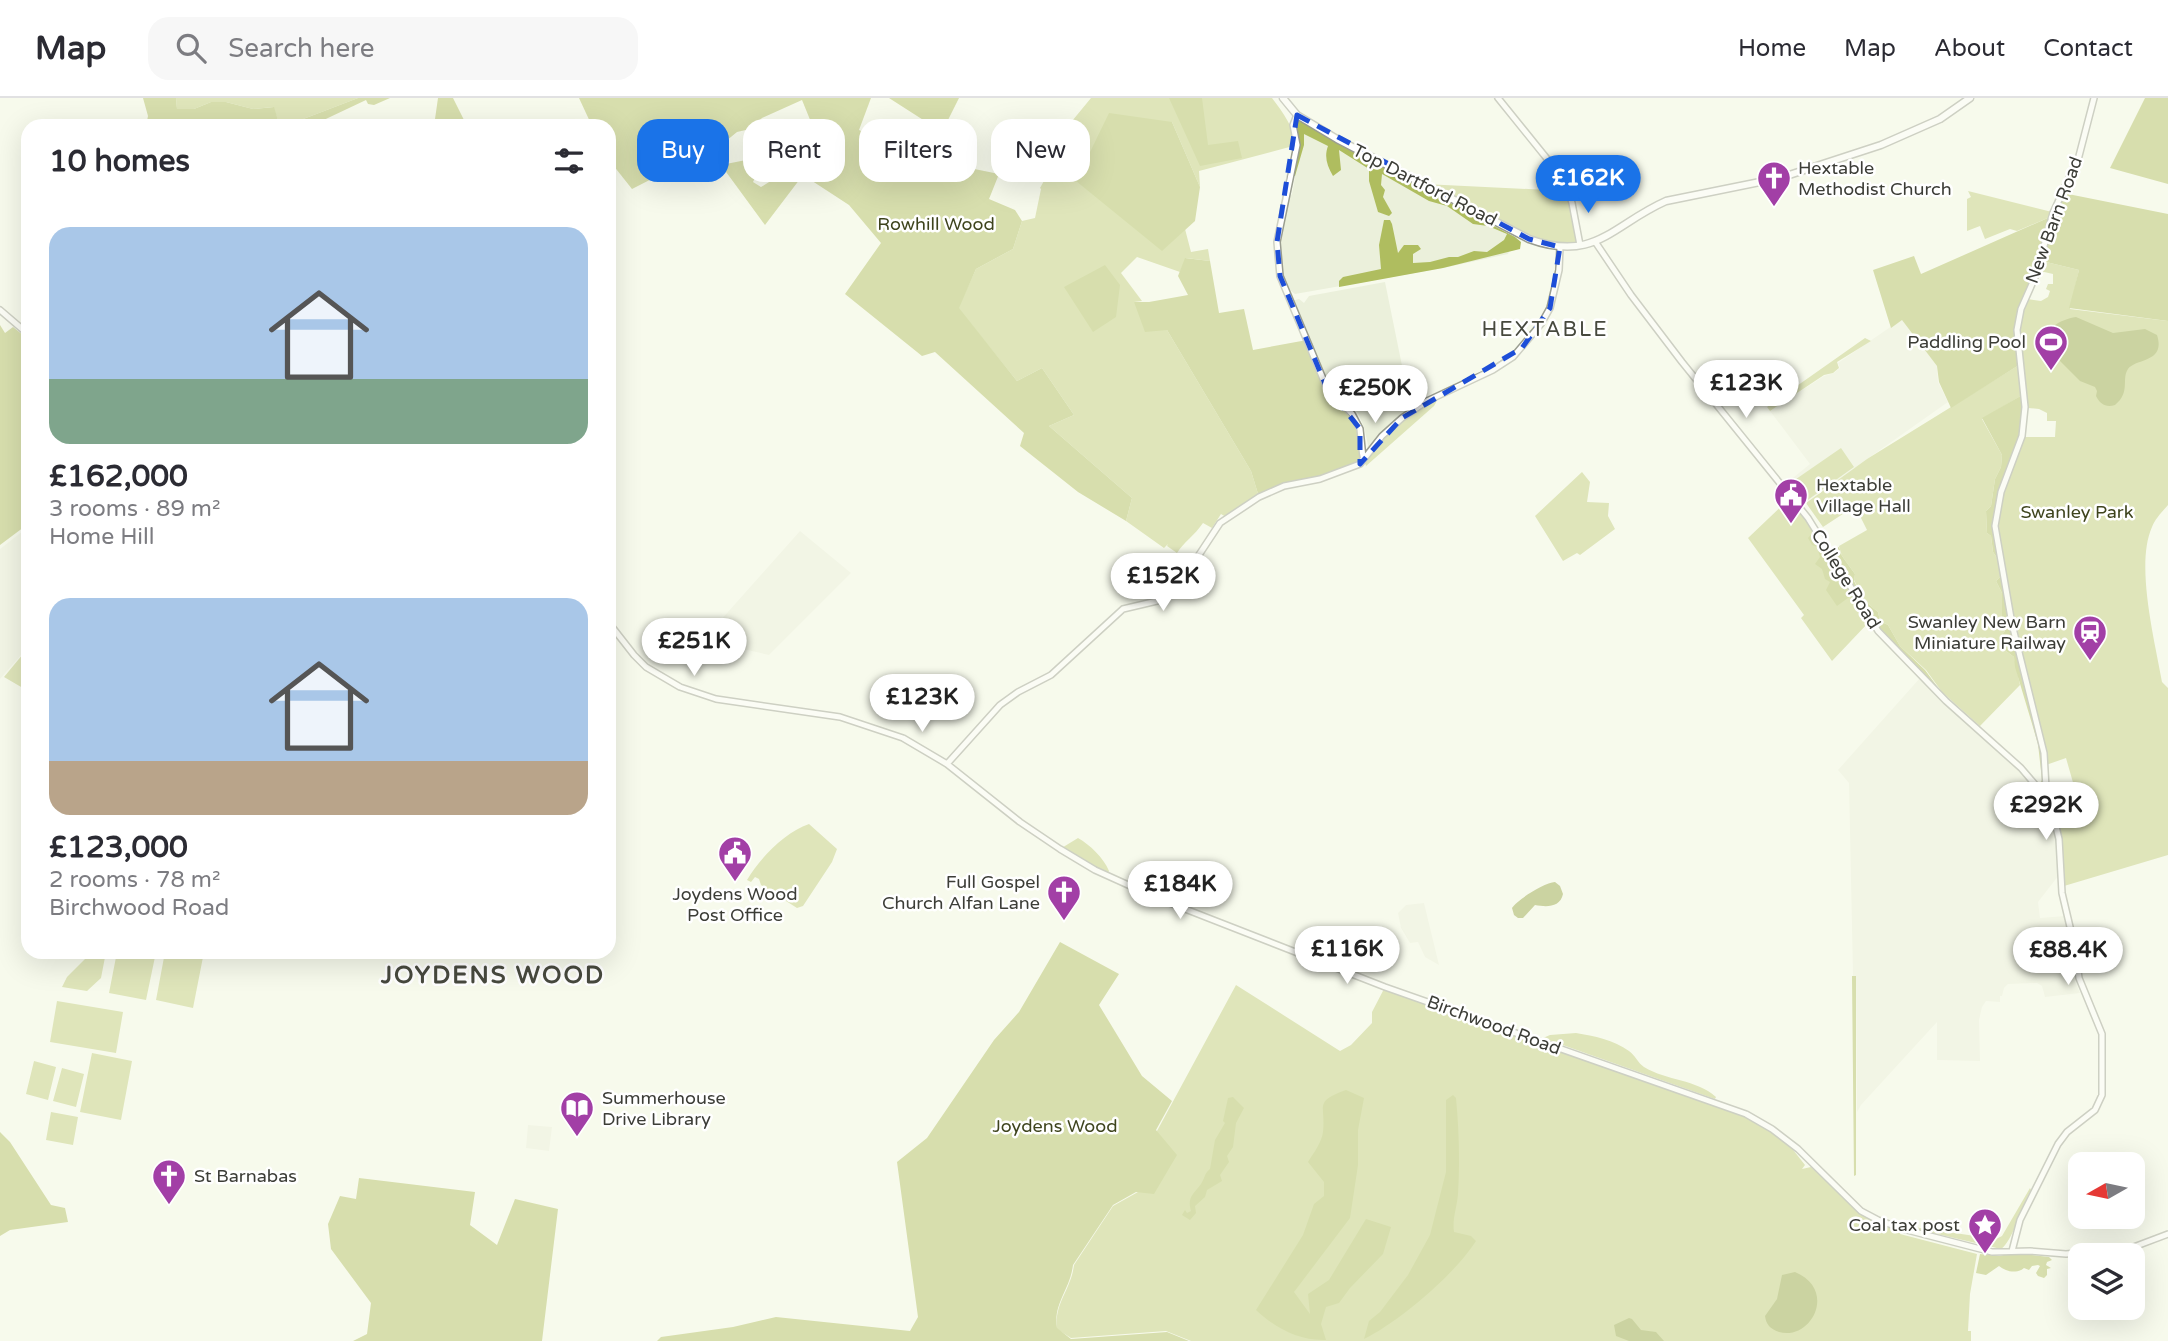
<!DOCTYPE html>
<html lang="en">
<head>
<meta charset="utf-8">
<style>
  body { margin:0; font-family:"Varela Round",sans-serif; background:#f7f7f7; color:#2b2b33; height:100vh; display:flex; flex-direction:column; font-size:26px; white-space:nowrap }
  * { box-sizing:border-box; margin:0 }
  p { font-size:23px; color:#7c7c81 }
  .icon { flex:none; width:38px; height:38px; fill:none; stroke:currentColor; stroke-width:2; stroke-linecap:round; stroke-linejoin:round }
  .map { position:relative; flex:1; overflow:hidden }
  .sheet { position:absolute; left:21px; top:21px; width:595px; height:840px; display:flex; flex-direction:column; background:#fff; border-radius:21px; box-shadow:0 7px 28px #0002 }
  .sheet>* { flex:none }
  .hud { position:absolute; left:637px; top:21px; width:665px; height:63px; display:flex; gap:14px }
  .needle { width:46px; rotate:261deg }
  .controls { position:absolute; left:2068px; top:1054px; display:grid; gap:14px }
  .controls a { display:grid; place-items:center; width:77px; height:77px; border-radius:14px; background:#fff; box-shadow:0 7px 28px #0002; font-size:35px }
  .price { position:absolute; translate:-50% -60px; padding:0 16px; border-radius:24px; background:#fff; color:#222; font-size:23px; line-height:46px; filter:drop-shadow(0 2px 4px #0008) }
  .price::after { content:''; position:absolute; left:50%; top:42px; width:21px; height:16px; margin-left:-10px; background:inherit; clip-path:polygon(0 0,100% 0,50% 100%) }
  .price.on { background:#1a73e8; color:#fff }
  ul { padding:0; list-style:none }
  li { display:grid; align-content:center; gap:14px; height:371px; padding:0 28px }
  li span { display:grid; place-items:center; height:217px; border-radius:21px; color:#555 }
  li>.icon { margin-inline-start:auto }
  span .icon { width:126px; height:126px; fill:#fffc; stroke-width:1 }
  li b { font-size:30px }
  h2 { display:flex; justify-content:space-between; align-items:center; height:84px; padding:0 28px; font-size:30px }
  .tag { padding:0 24px; border-radius:21px; background:#fff; box-shadow:0 7px 28px #0002; font-size:24px; line-height:63px }
  .tag.on { background:#1a73e8; color:#fff }
  header { display:flex; align-items:center; gap:42px; box-sizing:border-box; height:98px; padding:0 35px; background:#fff; border-bottom:2px solid #e1e1e2 }
  header strong { font-size:33px }
  nav { display:flex; gap:38px; margin-inline-start:auto; font-size:24px }
  .search { width:490px; height:63px; background:#f7f7f7; display:flex; align-items:center; gap:18px; box-sizing:border-box; padding:0 24px; border-radius:21px; color:#7c7c81; font-size:26px }
  .map>svg:first-child { display:block }
  .built { fill:#ebf0db }
  .green { fill:#c0cd7d }
  .forest { fill:#afbd5f }
  .water { fill:#96a446 }
  .lines { fill:none; stroke-linecap:round; stroke-linejoin:round }
  .tertiary-casing { stroke:#9a9d90; stroke-width:8 }
  .secondary-casing { stroke:#9a9d90; stroke-width:9 }
  .tertiary { stroke:#fff; stroke-width:5 }
  .secondary { stroke:#fff; stroke-width:6 }
  .marked { fill:none; stroke:#1d4ed8; stroke-width:5; stroke-dasharray:14 9; stroke-linejoin:round }
  .labels { text-anchor:middle; dominant-baseline:central; stroke-width:5; stroke-linejoin:round; paint-order:stroke }
  .poi-label { font-size:18px; fill:#3c3d37; stroke:#fff; text-anchor:start }
  .street-label { font-size:18px; fill:#3c3d37; stroke:#fff }
  .park-label { font-size:18px; fill:#3e441d; stroke:#fff }
  .quarter-label { font-size:21px; letter-spacing:2px; fill:#47493e; stroke:#fff }
  .district-label { font-size:24px; font-weight:bold; letter-spacing:2px; fill:#47493e; stroke:#fff }
</style>
</head>
<body>
<header>
<strong>Map</strong>
<div class="search"><svg class="icon" aria-label="search" viewBox="0 0 24 24"><circle cx="10" cy="10" r="6"/><path d="M15 15l6 6"/></svg>Search here</div>
<nav><a>Home</a><a>Map</a><a>About</a><a>Contact</a></nav>
</header>
<div class="map">
<svg width="2168" height="1243" viewBox="0 0 2168 1243">
  <rect width="100%" height="100%" fill="#f7faec"/>
  <path class="built" d="M1297 21 1340 47 1515 139 1508 156 1443 170 1295 196 1286 189 1282 178 1279 143 1288 100 1292 96 1294 85 1295 78 1292 77Z
    M1385 184 1411 312 1366 357 1368 347 1364 329 1358 315 1328 286 1292 203 1299 201 1304 205 1309 198Z
    M1902 221 1937 268 1938 284 1948 304 1802 407 1783 388 1810 366 1770 313 1824 278 1834 275 1840 270 1838 265Z
    M28 429V549L0 581V451Z
    M800 433 851 475 769 557 703 542Z
    M1920 580 1946 607 2022 674 2048 707 2055 734 2059 777 2038 804 2040 820 2065 818 2075 857V883L2080 895 2045 899 2042 888 2037 885 2008 886 2004 890 2002 898H2000V904L1986 903 1982 909 1979 922 1980 963 1937 962V924L1861 1007 1857 1014 1856 879 1853 878 1849 685 1838 672Z
    M1424 805 1439 867 1425 859 1418 844 1410 845 1401 830 1398 815 1406 807Z
    M528 1027 552 1029 549 1053 526 1050Z"/>
  <path class="green" d="M176 0H358L285 28 278 22 273 9 253 11 226 4H211L194 11H177Z
    M1091 0H1272C1283 14 1294 31 1297 47L1199 73 1200 89 1172 24 1162 152 1185 131 1191 154 1208 151 1210 163 1186 160 1180 174 1137 159 1121 175 1142 203 1134 204 1167 232 1251 373 1259 399 1226 419 1221 416 1212 430 1203 425C1194 438 1184 444 1177 455L1167 448 1168 446 1164 450 1126 423 1132 400 1049 328 1074 317 1042 270 1017 283 958 210 976 171 1013 151 1022 123 1035 120 1041 91 1040 90 1054 65 1063 34Z
    M1424 86 1569 93 1580 147 1546 146Z
    M1968 93 2052 114 2050 119 2017 133 2010 131 1985 141 1980 128 1967 133V101L1971 99Z
    M2042 163 2079 172 2070 211 2168 223V407C2162 414 2155 421 2152 429 2135 467 2155 543 2162 584L2168 590V757L2064 788 2058 722 2050 694 2074 688 2066 660 2046 667 2042 636 2034 613 2028 576 2015 525 1997 425 2008 377 2024 339H2055L2056 323H2047V315L2039 311 2028 310 2018 241 2021 221 2027 201 2041 203 2048 199 2050 193 2046 191 2048 186H2053V176L2040 173Z
    M1865 240 1871 243 1837 264 1839 270 1833 275 1824 277 1770 313 1767 309Z
    M2019 267 2024 296 1982 321 2002 357 2001 369 1995 381 1991 408 1986 413 1987 435 1991 438 1993 454 1997 460 2001 478 1996 483 2002 495V525L2005 533 1998 542 2002 550 2014 559 2020 587 1980 628 1942 594 1926 572 1900 548 1888 527 1880 523 1878 514C1867 506 1860 495 1854 482L1855 476 1842 458 1839 448 1867 432 1855 408 1823 429 1806 405 1867 361Z
    M1440 297 1434 308 1366 368 1364 362C1388 330 1406 318 1440 297Z
    M1841 350 1854 369 1802 406 1786 388Z
    M1582 374 1590 384 1587 404 1609 405 1608 418 1615 431 1580 457 1577 455 1563 463 1535 418Z
    M1790 400 1817 437 1869 524 1832 563 1801 520 1804 517 1748 440Z
    M28 550V593L4 579Z
    M809 726 837 751 832 764 803 808 797 810 761 787 759 781 755 779 751 784 747 782C760 760 785 734 809 726Z
    M1078 740C1090 747 1103 759 1109 773L1107 777 1060 751Z
    M92 854H106L101 880 87 893 62 889 67 879Z
    M117 854H156L146 902 109 895Z
    M165 854H204L193 910 156 902Z
    M1236 887 1340 953 1351 947 1372 925V914L1385 889 1603 969 1661 985 1727 1008 1783 1039 1805 1067 1802 1071 1811 1069 1864 1117 1875 1125 1901 1133 1900 1136 1977 1156 1970 1196 1968 1233H1971V1243H1191L1166 1233 1071 1240 1057 1231C1054 1205 1071 1192 1074 1167L1113 1108 1138 1094 1153 1057 1157 1033Z
    M57 903 123 914 116 955 50 944Z
    M1576 935C1594 938 1614 942 1629 953 1635 957 1638 965 1644 969 1667 983 1696 981 1716 999L1715 1001 1543 940 1550 937Z
    M92 955 132 963 121 1022 80 1014Z
    M34 963 56 969 48 1002 26 996Z
    M62 970 84 976 76 1009 53 1003Z
    M51 1014 78 1019 73 1047 46 1042Z
    M2030 1090 2031 1092C2022 1107 2013 1143 2001 1151L1916 1131 1884 1121 1920 1130 1996 1141 2002 1138Z"/>
  <path class="forest" d="M143 0H176L177 11H194L211 4H226L253 11 274 9 278 22 285 28H146L148 18Z
    M358 0H390L374 7 368 6 366 2 311 28H285Z
    M438 0H453L467 28H434Z
    M579 0H871L859 32 900 51 930 62 999 76 989 101 1015 112 1022 123 1013 151 976 171 959 210 1017 283 1042 270 1074 317 1049 328 1132 400 1126 423 1078 394 1020 348 1024 335 935 254 922 258 845 196 881 145 849 107 803 77 765 127 721 67 751 61 758 73 753 84 761 89 777 79 792 73 800 57 824 56 802 2 762 20 750 31 737 34 726 43 632 91 609 62V28H592Z
    M889 0H959L942 34Z
    M1169 0H1202L1208 47 1238 43 1242 60 1200 68Z
    M2145 0H2168V86L2110 70Z
    M1109 15 1172 24 1200 89 1195 123 1162 153 1076 83Z
    M1297 21 1340 47 1515 139 1521 144 1520 151 1443 170 1339 189V183L1343 179 1381 171 1379 147 1384 122H1390L1392 126 1398 155 1404 147H1418L1421 151 1413 156V165L1430 164 1449 159H1458L1474 153 1487 154 1504 142 1507 136 1488 128 1473 126 1447 108 1429 103 1382 76 1381 87 1385 92 1383 99 1392 115 1389 118 1378 114 1369 83V71L1339 52 1341 72 1333 78C1327 68 1324 59 1328 48L1304 36V47L1295 78 1292 77 1298 47 1295 28Z
    M2063 95 2168 116V223L2069 210 2079 172 2042 163 2053 119Z
    M2050 119 2038 168 2020 210 2019 267 1951 310 1939 284 1937 268 1902 222 1891 230 1873 172 1914 158 1921 176Z
    M1185 160 1210 163 1219 215 1244 211 1253 252 1307 242C1313 257 1317 275 1326 288 1347 320 1367 319 1360 366L1344 373 1284 388 1259 399 1251 373 1167 232 1145 234 1134 204H1149L1188 197 1178 178Z
    M1105 167 1120 187 1116 219 1093 234 1064 189Z
    M0 227 5 235 13 229 28 241V426L0 447Z
    M2024 296 2021 333 1994 425 2028 605 2039 637 2043 684 2042 687 2037 684 2040 685 2042 682 2038 646 2015 569 2014 559 2002 550 1998 542 2005 533 2002 525V495L1996 483 2001 478 1997 460 1993 454 1991 438 1987 435 1986 413 1991 408 1995 381 2001 369 2002 357 1982 320Z
    M1814 433 1852 497 1837 508 1826 492 1830 484 1825 481 1822 471 1815 466 1820 459 1817 449 1812 447 1808 440Z
    M1839 449 1842 458 1855 476 1854 483C1860 495 1867 506 1878 514L1880 523 1888 527 1900 548 1925 572 1942 595 1980 628 1978 630 1946 602 1880 533 1830 453Z
    M1060 844 1119 876 1099 907 1142 978 1172 1003 1156 1032 1177 1057 1154 1096 1136 1094 1113 1107 1073 1167C1070 1192 1053 1205 1057 1230L1071 1241 1167 1234 1189 1243H657L661 1239 733 1229 776 1219 910 1233 918 1219 897 1064 927 1040 994 942 1019 914Z
    M1852 878H1856V1077L1854 1078Z
    M1346 992 1364 1000 1358 1032V1067L1350 1120 1294 1194 1310 1216 1308 1196 1329 1182 1366 1121 1391 1129 1383 1156 1350 1190 1339 1205 1326 1209 1321 1226 1326 1242C1299 1243 1275 1230 1256 1212L1303 1137 1314 1106 1324 1098V1084L1308 1064C1313 1056 1322 1044 1323 1034 1326 1007 1313 1004 1346 992Z
    M1453 997 1456 1000C1459 1032 1460 1064 1458 1096 1457 1109 1452 1121 1454 1134L1471 1138 1476 1143C1455 1176 1399 1224 1364 1241L1369 1223 1380 1214 1408 1177 1430 1137 1446 1074V1002Z
    M1233 999 1244 1010 1236 1025 1233 1049 1227 1058 1229 1064 1220 1077 1222 1083 1207 1092 1205 1099 1195 1108 1196 1115 1190 1122 1182 1117 1185 1112 1187 1115 1191 1113C1187 1099 1193 1097 1201 1086 1205 1080 1204 1076 1210 1071L1215 1042 1225 1025 1223 1023 1228 1000Z
    M0 1034 10 1044 51 1107 65 1110 68 1124 10 1132 0 1138Z
    M359 1080 475 1094 470 1127 497 1147 515 1101 558 1111 542 1243H353L367 1236 371 1205 331 1151 328 1126 340 1098 356 1101Z
    M2013 1155 2049 1159 2052 1162 2047 1164 2046 1167 2051 1170 2047 1171V1177L2044 1180 2038 1178 2036 1175 2040 1168 2038 1167 2032 1168 2029 1172 2024 1170C2017 1176 2006 1174 1999 1168L1986 1177 1976 1175 1980 1156 1999 1158Z"/>
  <path class="water" d="M2076 219 2113 235 2145 231 2157 237C2166 265 2136 260 2128 271 2121 281 2131 294 2115 307 2106 310 2100 306 2096 298L2097 293 2095 289 2080 283 2046 249C2044 231 2058 222 2076 219Z
    M1555 784 1560 788 1563 796C1560 810 1546 809 1535 807L1523 820H1518L1514 817 1512 810C1518 801 1544 785 1555 784Z
    M1795 1174C1838 1192 1811 1243 1779 1234 1770 1231 1766 1226 1765 1218L1777 1201 1782 1177Z
    M1629 1220 1632 1221 1641 1232 1656 1234 1664 1243H1629L1616 1238 1614 1227Z"/>
  <g class="lines">
    <g class="tertiary-casing">
      <path id="tertiary" d="M1498 0 1565 83 1572 105 1580 147
        M1297 17 1293 27 1297 47 1277 144 1280 178 1326 288 1352 316 1360 331 1363 360 1362 363
        M1596 145 1631 197 1682 264 1808 420 1878 533 1946 603 2021 670 2050 704 2059 741 2062 795 2075 850 2079 880 2102 936V997L2095 1012 2067 1034 2058 1046 2020 1122 2012 1153
        M0 212 28 236
        M609 525 634 557 646 569 680 589 716 601 840 619 903 640 947 666 1020 724 1060 751 1095 772 1157 800 1385 889 1746 1016 1772 1031 1798 1051 1861 1113 1878 1122 1903 1131 1992 1154 2030 1153 2066 1156 2131 1150 2168 1136
        M947 666 1000 607 1018 594 1051 577 1123 511 1157 503 1171 493 1191 469 1220 425 1259 399 1284 388 1320 381 1360 366 1382 338 1402 320 1427 303 1493 272 1513 259 1541 226 1550 210 1559 172 1560 149
        M2043 695 2046 690 2044 655 2012 526 1995 428 2001 394 2022 338 2025 309 2017 232 2021 211 2036 177 2053 115 2079 58 2094 0"/>
    </g>
    <g class="secondary-casing">
      <path id="secondary" d="M1283 0 1297 17 1337 41 1529 141C1595 165 1612 127 1666 103L1780 80 1881 47 1940 21 1970 0"/>
    </g>
    <use href="#tertiary" class="tertiary"/>
    <use href="#secondary" class="secondary"/>
  </g>
  <path d="M0 0H2168V1243H0ZM1297 17 1529 141 1560 149 1550 210 1522 250 1402 320 1360 366V331L1326 288 1280 178 1277 144Z" fill="#f7faec" fill-opacity=".55" fill-rule="evenodd"/>
  <path class="marked" d="M1297 17 1529 141 1560 149 1550 210 1522 250 1402 320 1360 366V331L1326 288 1280 178 1277 144Z"/>
  <defs>
    <g id="church-pin" transform="scale(1.75)"><path d="M0 17L-7.5 6A9.5 9.5 0 1 1 7.5 6Z" fill="#a23fa6" stroke="#fff"/><path d="M-1.2-6h2.4v3.5h3.3v2.4h-3.3V6h-2.4V-.1h-3.3v-2.4h3.3Z" fill="#fff"/></g>
    <g id="stadium-pin" transform="scale(1.75)"><path d="M0 17L-7.5 6A9.5 9.5 0 1 1 7.5 6Z" fill="#a23fa6" stroke="#fff"/><path d="M0-5a6.5 5 0 1 0 0 10a6.5 5 0 1 0 0-10ZM-3.5-1.8h7v3.6h-7Z" fill="#fff"/></g>
    <g id="civic-pin" transform="scale(1.75)"><path d="M0 17L-7.5 6A9.5 9.5 0 1 1 7.5 6Z" fill="#a23fa6" stroke="#fff"/><path d="M-.6-6.5H3V-4.5H.6V-3L4-1V1h2V6H-6V1h2V-1L-.6-3ZM-1.2 2.5V6h2.4V2.5Z" fill="#fff"/></g>
    <g id="station-pin" transform="scale(1.75)"><path d="M0 17L-7.5 6A9.5 9.5 0 1 1 7.5 6Z" fill="#a23fa6" stroke="#fff"/><path d="M-3-6H3Q5-6 5-4V2Q5 4 3 4L4.5 6H3L1.5 4h-3L-3 6H-4.5L-3 4Q-5 4-5 2V-4Q-5-6-3-6ZM-3.5-4v3h7v-3ZM-3.5 1v1.5H-2V1ZM2 1v1.5H3.5V1Z" fill="#fff"/></g>
    <g id="library-pin" transform="scale(1.75)"><path d="M0 17L-7.5 6A9.5 9.5 0 1 1 7.5 6Z" fill="#a23fa6" stroke="#fff"/><path d="M-6-4Q-3-5.5-.7-3.5V5Q-3 3-6 4ZM6-4Q3-5.5 .7-3.5V5Q3 3 6 4Z" fill="#fff"/></g>
    <g id="sight-pin" transform="scale(1.75)"><path d="M0 17L-7.5 6A9.5 9.5 0 1 1 7.5 6Z" fill="#a23fa6" stroke="#fff"/><path d="M0-6L1.8-2.2L6-1.7L2.9 1.2L3.7 5.4L0 3.3L-3.7 5.4L-2.9 1.2L-6-1.7L-1.8-2.2Z" fill="#fff"/></g>
  </defs>
  <g fill-rule="evenodd">
    <use href="#church-pin" x="1774" y="80"/>
    <use href="#stadium-pin" x="2051" y="244"/>
    <use href="#civic-pin" x="1791" y="397"/>
    <use href="#station-pin" x="2090" y="534"/>
    <use href="#civic-pin" x="735" y="755"/>
    <use href="#church-pin" x="1064" y="794"/>
    <use href="#library-pin" x="577" y="1010"/>
    <use href="#church-pin" x="169" y="1078"/>
    <use href="#sight-pin" x="1985" y="1127"/>
  </g>
  <g class="labels">
    <g class="poi-label">
      <text x="1798" y="70">Hextable<tspan x="1798" dy="21">Methodist Church</tspan></text>
      <text x="2026" y="244" text-anchor="end">Paddling Pool</text>
      <text x="1816" y="387">Hextable<tspan x="1816" dy="21">Village Hall</tspan></text>
      <text x="2066" y="524" text-anchor="end">Swanley New Barn<tspan x="2066" dy="21">Miniature Railway</tspan></text>
      <text x="1040" y="784" text-anchor="end">Full Gospel<tspan x="1040" dy="21">Church Alfan Lane</tspan></text>
      <text x="735" y="796" text-anchor="middle">Joydens Wood<tspan x="735" dy="21">Post Office</tspan></text>
      <text x="602" y="1000">Summerhouse<tspan x="602" dy="21">Drive Library</tspan></text>
      <text x="194" y="1078">St Barnabas</text>
      <text x="1960" y="1127" text-anchor="end">Coal tax post</text>
    </g>
    <g class="street-label">
      <text transform="translate(1425 87) rotate(27)">Top Dartford Road</text>
      <text transform="translate(2054 122) rotate(-70)">New Barn Road</text>
      <text transform="translate(1846 481) rotate(58)">College Road</text>
      <text transform="translate(1494 927) rotate(20)">Birchwood Road</text>
    </g>
    <g class="park-label">
      <text x="936" y="126">Rowhill Wood</text>
      <text x="2077" y="414">Swanley Park</text>
      <text x="1055" y="1028">Joydens Wood</text>
    </g>
    <g class="quarter-label">
      <text x="1545" y="231">HEXTABLE</text>
    </g>
    <g class="district-label">
      <text x="493" y="877">JOYDENS WOOD</text>
    </g>
  </g>
</svg>
<div class="controls">
<a><svg class="needle" viewBox="-14 -14 28 28"><path d="M0-13l5 13h-10z" fill="#e53935"/><path d="M0 13l5-13h-10z" fill="#7c7c81"/></svg></a>
<a><svg class="icon" aria-label="layers" viewBox="0 0 24 24"><path d="M12 4l9 5-9 5-9-5zM3 14l9 5 9-5"/></svg></a>
</div>
<b class="price on" style="left:1588px;top:117px">£162K</b>
<b class="price" style="left:1746px;top:322px">£123K</b>
<b class="price" style="left:1375px;top:327px">£250K</b>
<b class="price" style="left:1163px;top:515px">£152K</b>
<b class="price" style="left:694px;top:580px">£251K</b>
<b class="price" style="left:922px;top:636px">£123K</b>
<b class="price" style="left:2046px;top:744px">£292K</b>
<b class="price" style="left:1180px;top:823px">£184K</b>
<b class="price" style="left:1347px;top:888px">£116K</b>
<b class="price" style="left:2068px;top:889px">£88.4K</b>
<div class="hud">
<a class="tag on">Buy</a>
<a class="tag">Rent</a>
<a class="tag">Filters</a>
<a class="tag">New</a>
</div>
<section class="sheet">
<h2>10 homes<svg class="icon" aria-label="filters" viewBox="0 0 24 24"><path d="M4 7h16M4 17h16"/><circle cx="9" cy="7" r="2"/><circle cx="15" cy="17" r="2"/></svg></h2>
<ul>
<li><span style="background:linear-gradient(#a9c7e8 70%,#7fa58c 0)"><svg class="icon" aria-label="home" viewBox="0 0 24 24"><path d="M3 11l9-7 9 7M6 9v11h12V9"/></svg></span><div><b>£162,000</b><p>3 rooms · 89 m²</p><p>Home Hill</p></div></li>
<li><span style="background:linear-gradient(#a9c7e8 75%,#b9a48a 0)"><svg class="icon" aria-label="home" viewBox="0 0 24 24"><path d="M3 11l9-7 9 7M6 9v11h12V9"/></svg></span><div><b>£123,000</b><p>2 rooms · 78 m²</p><p>Birchwood Road</p></div></li>
</ul>
</section>
</div>
</body>
</html>
